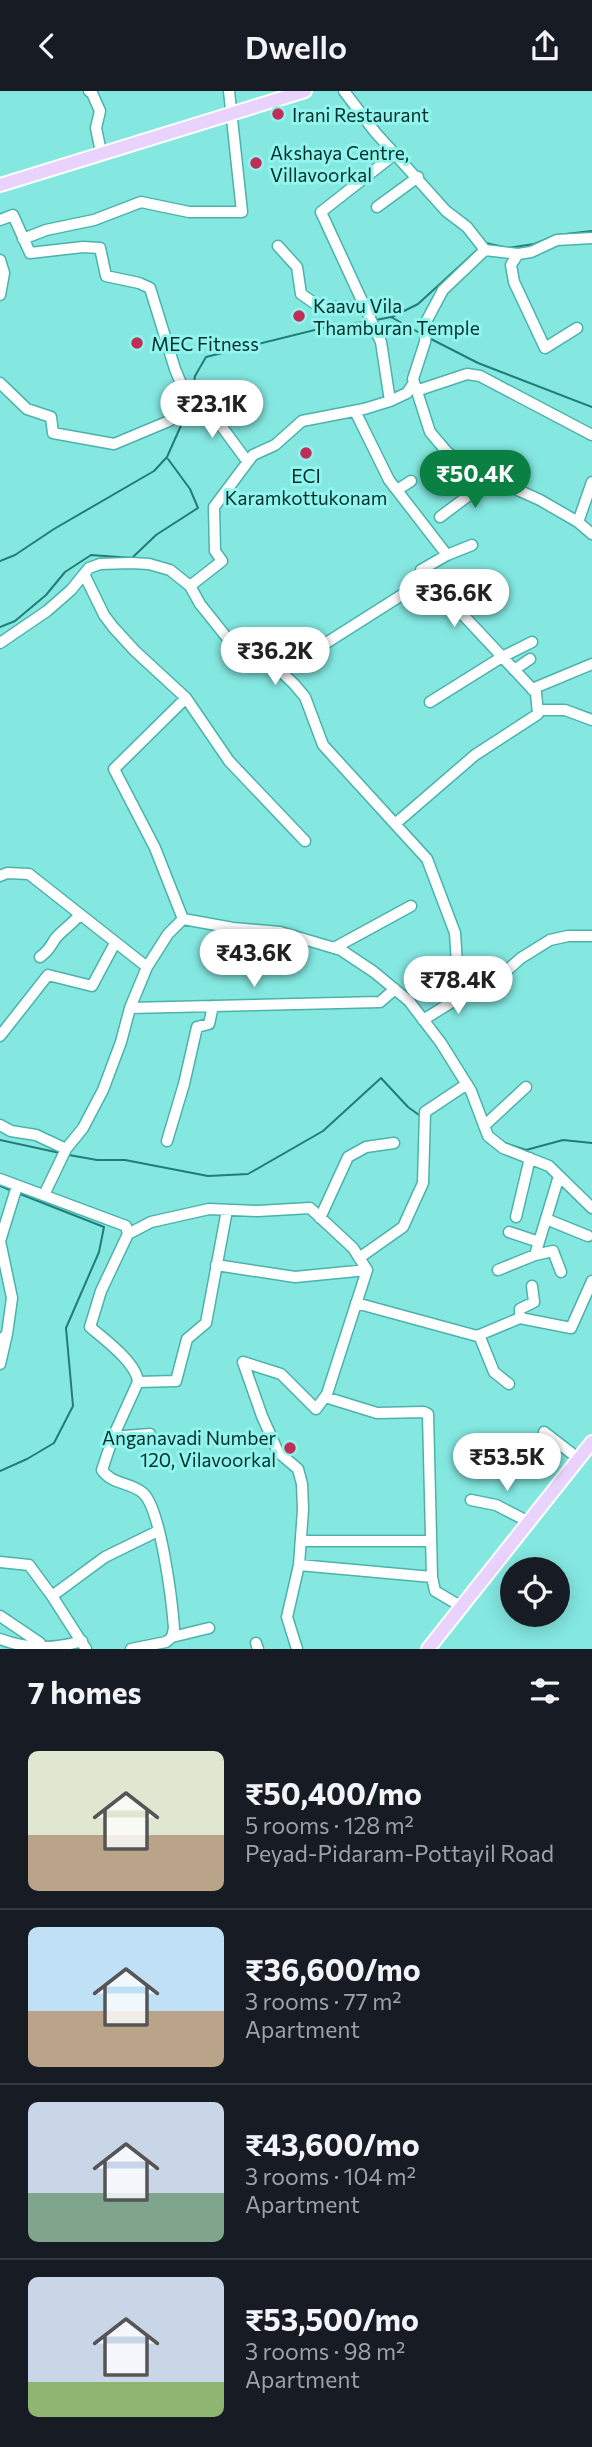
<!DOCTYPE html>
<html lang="en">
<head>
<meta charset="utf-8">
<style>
  body { margin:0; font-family:Commissioner,sans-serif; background:#242831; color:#f1f3f6; height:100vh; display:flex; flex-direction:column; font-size:26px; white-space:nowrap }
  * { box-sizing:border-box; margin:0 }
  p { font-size:23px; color:#9ea1a6 }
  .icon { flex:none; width:38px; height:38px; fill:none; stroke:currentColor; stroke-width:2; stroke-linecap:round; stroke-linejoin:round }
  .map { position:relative; height:1558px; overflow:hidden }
  .panel { display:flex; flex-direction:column; background:#171b24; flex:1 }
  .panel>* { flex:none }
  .buttons { position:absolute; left:500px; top:1466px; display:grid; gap:14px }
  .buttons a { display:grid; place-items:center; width:70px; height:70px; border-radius:50%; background:#171b24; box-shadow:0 4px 18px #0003; font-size:35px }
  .price { position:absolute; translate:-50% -60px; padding:0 16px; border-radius:24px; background:#fff; color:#222; font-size:23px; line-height:46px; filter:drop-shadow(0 2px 4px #0008) }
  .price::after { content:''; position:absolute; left:50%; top:42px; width:21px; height:16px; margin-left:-10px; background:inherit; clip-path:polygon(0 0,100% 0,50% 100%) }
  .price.on { background:#0b8043; color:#fff }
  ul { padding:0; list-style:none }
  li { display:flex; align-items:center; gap:21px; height:175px; padding:0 28px }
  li+li { border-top:2px solid #363941 }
  li span { display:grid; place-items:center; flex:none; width:196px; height:140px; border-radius:10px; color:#555 }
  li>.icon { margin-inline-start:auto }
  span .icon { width:84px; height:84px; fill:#fffc; stroke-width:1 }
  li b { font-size:30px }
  h2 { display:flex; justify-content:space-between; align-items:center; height:84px; padding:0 28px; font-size:30px }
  header { display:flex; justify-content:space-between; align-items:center; height:91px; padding:0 28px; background:#171b24; font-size:32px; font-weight:600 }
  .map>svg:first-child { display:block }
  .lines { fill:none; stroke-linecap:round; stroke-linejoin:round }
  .stream { stroke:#227c77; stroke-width:2 }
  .minor-casing { stroke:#4bb2ac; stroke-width:13 }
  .major-casing { stroke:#fff; stroke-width:16 }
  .minor { stroke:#fff; stroke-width:10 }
  .major { stroke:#e9d2fb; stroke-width:12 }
  .poi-dot { fill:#be2e56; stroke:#91f5ee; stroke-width:2.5 }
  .labels { text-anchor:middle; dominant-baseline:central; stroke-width:6; stroke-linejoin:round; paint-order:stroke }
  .poi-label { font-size:19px; fill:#002d2b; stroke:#91f5ee; text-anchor:start }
</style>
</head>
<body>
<header><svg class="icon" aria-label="back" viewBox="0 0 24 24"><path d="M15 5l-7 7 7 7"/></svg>Dwello<svg class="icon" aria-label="share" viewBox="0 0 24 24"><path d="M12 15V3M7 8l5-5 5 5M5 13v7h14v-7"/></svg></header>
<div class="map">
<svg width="592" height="1558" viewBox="0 0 592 1558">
  <rect width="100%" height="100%" fill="#84e8e1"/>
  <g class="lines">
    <path class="stream" d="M486 152 508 157 534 153 557 144 592 140
      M392 226 418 213 476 160
      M376 229 391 226 418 241
      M429 247 478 272 592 316
      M192 306 195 285 206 266 335 234 367 231
      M0 470 15 464 54 438 154 380 167 366 187 321
      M0 536 15 530 46 504 65 481 91 464 132 467 156 444 198 417 190 398 168 368
      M0 1049 60 1062
      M502 1051 526 1059 563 1049 592 1052
      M69 1064 97 1069H125L208 1085 248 1083 323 1040 381 987 408 1016 419 1024 421 1023
      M0 1095 12 1100
      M0 1380 27 1368 54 1352 73 1315 66 1237 99 1161 104 1136 20 1103"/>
    <g class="minor-casing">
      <path id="minor" d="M89 0 92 2 100 20 96 37 101 61
        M344 0 375 41 446 120 467 136 485 159 443 199 427 229 425 251 413 288 430 341 447 361 465 375 540 409 578 431 592 443
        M377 116 418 86
        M0 129 13 124 30 162 83 156 100 157 106 185 139 192 150 197 175 278 190 314 219 332 247 370
        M23 148 46 139 94 129 141 111 189 121H242L229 0
        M278 155 297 176 301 203 320 216H364
        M485 159 518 163 531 161 557 149 592 147
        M518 163 511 174 514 191 545 257 577 237
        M0 169 4 182 0 204
        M0 292 27 318 51 326 53 342 114 353 169 330 190 314
        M416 300 467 283 480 285 592 344
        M390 310 381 251 321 121 395 63
        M355 320 389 389 447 464
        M397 399 411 390
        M440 426 492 387
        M578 431 592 391
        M84 483 104 524 113 536 135 560 186 607 229 670 305 750
        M190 495 222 470 215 460 214 416 253 364 275 354 302 330 364 318 390 310 407 302 413 293
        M0 552 47 520 71 499 89 477 100 473 131 472 149 473 170 479 190 495 200 513 228 548 249 562 266 566 294 593 305 606 323 654 427 768 455 842 457 873 469 891 476 896H483L503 883 521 867 550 849 568 845H592
        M323 554 427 488
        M514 579 530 568
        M532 598 592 573
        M430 611 502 566 532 551
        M538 619H565L592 629
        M395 733 475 664 538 623 536 602 421 479 447 464 472 454
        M0 785 7 782 29 783 147 876 168 843 183 828 233 837 280 841 341 859 374 881 409 910 441 952 471 1000 488 1045 503 1057 549 1075 592 1117
        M183 828 155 757 114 678 186 607
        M334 857 411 815
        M40 866C48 860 50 856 55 848 62 839 73 833 80 823
        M130 917 380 911 395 898
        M423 929 476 896
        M0 945 48 884 92 895 115 852
        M0 1034 11 1040 36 1044 66 1058 83 1037 103 999 121 951 130 917 147 876
        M484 1035 526 996
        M167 1050 184 993 197 936 209 933 213 915
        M0 1088 126 1135 128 1143 101 1200 90 1236C104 1248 137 1272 138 1291L113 1346 102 1379C112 1394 131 1391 143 1402 161 1418 172 1511 174 1537L172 1546 166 1551 131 1558
        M44 1104 66 1058
        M516 1126 530 1067
        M320 1127 348 1066 366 1056 394 1052
        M546 1128 588 1145
        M509 1141 539 1151
        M128 1143 151 1131 209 1118 258 1120 310 1117 353 1157 367 1179 327 1303 316 1318 281 1283 243 1271 262 1325 278 1361 298 1378 302 1393 303 1419 299 1474 287 1526 297 1558
        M535 1164 559 1085
        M359 1167 403 1136 423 1092 425 1021 467 993
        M216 1174 295 1186 367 1179
        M498 1179 535 1164 553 1160 561 1181
        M356 1212 477 1245 520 1227 571 1237 592 1190
        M520 1227V1218L534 1211 532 1195
        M479 1244 494 1281 509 1293
        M0 1250 7 1243 12 1207 0 1150 17 1095
        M0 1273 7 1243
        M138 1291 176 1290 187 1248 206 1232 227 1119
        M325 1306 377 1322 424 1321 428 1323 432 1486 435 1500 462 1516
        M544 1341 579 1368
        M113 1346 150 1343
        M471 1409 496 1414 529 1431
        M302 1450H431
        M0 1471 29 1474 52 1505 86 1558
        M299 1474 432 1486
        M52 1505 105 1466 158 1440
        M0 1525 40 1552
        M172 1546 209 1537
        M0 1548C26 1558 55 1558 82 1550
        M256 1552 258 1558"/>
    </g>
    <g class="major-casing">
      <path id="major" d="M0 94 305 0
        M428 1558 592 1351"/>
    </g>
    <use href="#minor" class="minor"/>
    <use href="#major" class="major"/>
  </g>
  <g class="poi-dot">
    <circle cx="278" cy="23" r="7"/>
    <circle cx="256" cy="72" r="7"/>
    <circle cx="299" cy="225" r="7"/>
    <circle cx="137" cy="252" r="7"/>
    <circle cx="306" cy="362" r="7"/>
    <circle cx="290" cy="1357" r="7"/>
  </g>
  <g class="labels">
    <g class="poi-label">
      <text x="292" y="23">Irani Restaurant</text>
      <text x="270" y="61">Akshaya Centre,<tspan x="270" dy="22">Villavoorkal</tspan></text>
      <text x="313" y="214">Kaavu Vila<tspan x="313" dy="22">Thamburan Temple</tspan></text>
      <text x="151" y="252">MEC Fitness</text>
      <text x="306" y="384" text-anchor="middle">ECI<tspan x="306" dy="22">Karamkottukonam</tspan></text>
      <text x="276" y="1346" text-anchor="end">Anganavadi Number<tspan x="276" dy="22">120, Vilavoorkal</tspan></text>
    </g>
  </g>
</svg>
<div class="buttons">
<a><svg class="icon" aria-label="locate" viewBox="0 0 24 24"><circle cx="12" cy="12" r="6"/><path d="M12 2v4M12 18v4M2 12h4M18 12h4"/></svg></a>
</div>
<b class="price" style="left:212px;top:349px">₹23.1K</b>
<b class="price on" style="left:475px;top:419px">₹50.4K</b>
<b class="price" style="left:454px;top:538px">₹36.6K</b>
<b class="price" style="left:275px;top:596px">₹36.2K</b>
<b class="price" style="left:254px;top:898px">₹43.6K</b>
<b class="price" style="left:458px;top:925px">₹78.4K</b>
<b class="price" style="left:507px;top:1402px">₹53.5K</b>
</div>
<section class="panel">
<h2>7 homes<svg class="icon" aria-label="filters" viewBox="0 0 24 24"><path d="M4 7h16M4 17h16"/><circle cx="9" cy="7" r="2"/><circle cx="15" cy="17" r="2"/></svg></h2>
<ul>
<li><span style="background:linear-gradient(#dfe7d0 60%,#b9a48a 0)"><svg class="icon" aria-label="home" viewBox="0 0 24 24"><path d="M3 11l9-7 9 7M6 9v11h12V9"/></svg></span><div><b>₹50,400/mo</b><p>5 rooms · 128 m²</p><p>Peyad-Pidaram-Pottayil Road</p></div></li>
<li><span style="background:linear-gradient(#bfe0f5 60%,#b9a48a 0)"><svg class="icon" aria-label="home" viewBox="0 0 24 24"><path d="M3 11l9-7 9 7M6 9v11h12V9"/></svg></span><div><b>₹36,600/mo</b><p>3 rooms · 77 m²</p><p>Apartment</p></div></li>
<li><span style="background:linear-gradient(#c9d6e8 65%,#7fa58c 0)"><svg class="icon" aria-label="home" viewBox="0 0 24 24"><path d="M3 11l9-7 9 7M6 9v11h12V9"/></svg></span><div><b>₹43,600/mo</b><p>3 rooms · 104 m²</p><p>Apartment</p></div></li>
<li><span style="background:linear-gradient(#c9d6e8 75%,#8fb573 0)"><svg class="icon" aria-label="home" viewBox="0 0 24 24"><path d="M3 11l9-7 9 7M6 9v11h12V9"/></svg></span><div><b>₹53,500/mo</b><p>3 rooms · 98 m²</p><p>Apartment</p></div></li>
</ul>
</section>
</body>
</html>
